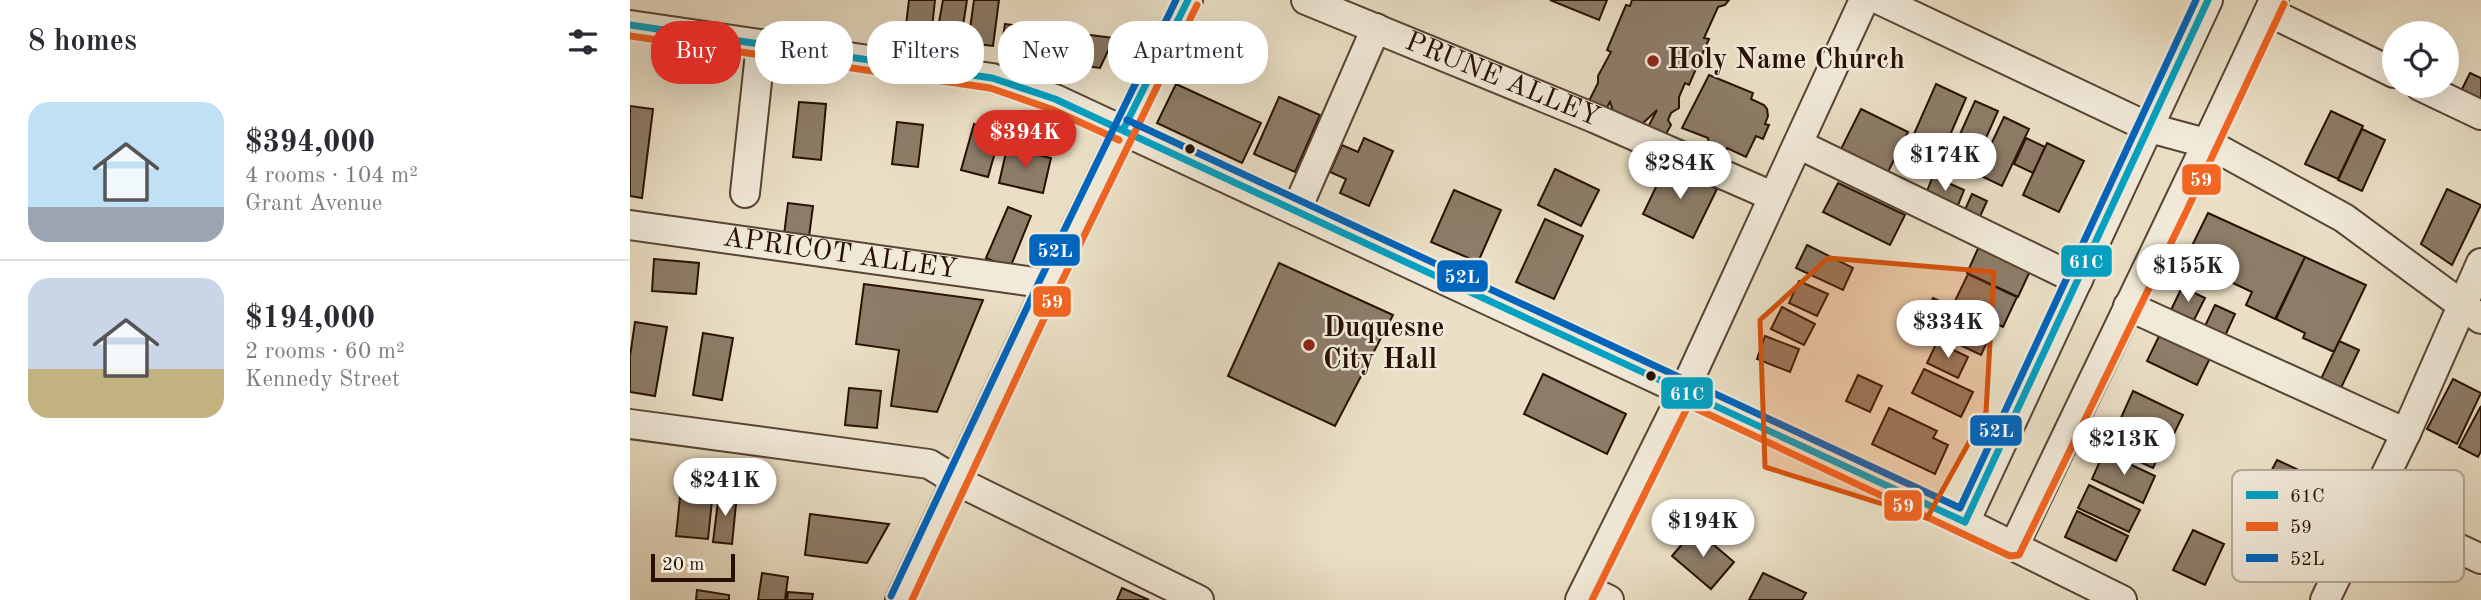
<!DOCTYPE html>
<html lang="en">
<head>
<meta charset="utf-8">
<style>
  body { margin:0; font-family:"Old Standard TT",serif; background:#f7f7f7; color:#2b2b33; height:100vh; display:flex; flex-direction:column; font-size:26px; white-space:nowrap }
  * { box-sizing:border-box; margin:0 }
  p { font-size:23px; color:#7c7c81 }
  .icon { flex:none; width:38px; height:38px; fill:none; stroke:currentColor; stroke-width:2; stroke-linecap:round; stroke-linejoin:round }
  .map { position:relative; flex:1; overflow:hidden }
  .details { display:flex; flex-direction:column; background:#fff; width:630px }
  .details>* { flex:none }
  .banner { position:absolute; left:21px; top:21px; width:665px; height:63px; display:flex; gap:14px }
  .fabs { position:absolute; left:1752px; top:21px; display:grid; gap:14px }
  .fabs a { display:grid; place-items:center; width:77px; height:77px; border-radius:50%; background:#fff; box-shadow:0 7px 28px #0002; font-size:35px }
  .scale { position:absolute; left:21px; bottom:18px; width:84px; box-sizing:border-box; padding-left:7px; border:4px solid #281104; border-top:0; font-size:19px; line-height:24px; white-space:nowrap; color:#281104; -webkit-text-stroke:5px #f1ead9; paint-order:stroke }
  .price { position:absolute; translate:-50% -60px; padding:0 16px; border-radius:24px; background:#fff; color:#222; font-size:23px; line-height:46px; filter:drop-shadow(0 2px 4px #0008) }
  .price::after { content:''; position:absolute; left:50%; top:42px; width:21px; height:16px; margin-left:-10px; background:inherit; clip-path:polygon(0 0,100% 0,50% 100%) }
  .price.active { background:#d93025; color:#fff }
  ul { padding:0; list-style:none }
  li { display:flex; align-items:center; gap:21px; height:175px; padding:0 28px }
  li+li { border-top:2px solid #e1e1e2 }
  li span { display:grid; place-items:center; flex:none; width:196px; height:140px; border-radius:21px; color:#555 }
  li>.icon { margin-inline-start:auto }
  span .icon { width:84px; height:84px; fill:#fffc; stroke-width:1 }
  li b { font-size:30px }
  h2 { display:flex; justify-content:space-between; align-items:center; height:84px; padding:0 28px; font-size:30px }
  .pill { padding:0 24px; border-radius:28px; background:#fff; box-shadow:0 7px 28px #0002; font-size:24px; line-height:63px }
  .pill.active { background:#d93025; color:#fff }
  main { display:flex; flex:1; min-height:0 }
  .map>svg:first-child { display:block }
  .building { fill:#8d7c68; stroke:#281104; stroke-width:2 }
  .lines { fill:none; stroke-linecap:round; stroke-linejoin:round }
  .minor-casing { stroke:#584434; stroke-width:32 }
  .minor { stroke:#f1ead9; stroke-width:28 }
  .bus-1-casing { stroke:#f1ead9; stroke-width:12 }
  .bus-2-casing { stroke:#f1ead9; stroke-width:12 }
  .bus-3-casing { stroke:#f1ead9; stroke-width:12 }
  .bus-1 { stroke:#02a1c4; stroke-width:7 }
  .bus-2 { stroke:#f26522; stroke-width:7 }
  .bus-3 { stroke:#0065bd; stroke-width:7 }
  .marked { fill:#d5520b; fill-opacity:0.2; stroke:#d5520b; stroke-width:5; stroke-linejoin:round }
  .poi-dot { fill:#8f2418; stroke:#f1ead9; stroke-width:2.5 }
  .bus-dot { fill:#281104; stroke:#f1ead9; stroke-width:2.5 }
  .labels { text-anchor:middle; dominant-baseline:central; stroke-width:5; stroke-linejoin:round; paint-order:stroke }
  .poi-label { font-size:28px; font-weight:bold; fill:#281104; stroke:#f1ead9; text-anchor:start }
  .street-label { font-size:28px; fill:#281104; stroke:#f1ead9 }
  .key { fill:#f1ead9; stroke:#b5a999; stroke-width:2 }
  .key-label { font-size:19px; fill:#281104 }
  .line-badge { stroke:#f1ead9; stroke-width:2.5 }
  .badge-label { font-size:19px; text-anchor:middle; font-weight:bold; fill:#fff }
</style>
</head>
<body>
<main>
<section class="details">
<h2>8 homes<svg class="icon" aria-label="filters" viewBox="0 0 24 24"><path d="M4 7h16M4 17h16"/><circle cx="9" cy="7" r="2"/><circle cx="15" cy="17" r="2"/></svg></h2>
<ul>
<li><span style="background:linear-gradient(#bfe0f5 75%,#9aa5b1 0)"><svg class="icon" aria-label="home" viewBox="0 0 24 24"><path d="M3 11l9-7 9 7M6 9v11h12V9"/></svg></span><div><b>$394,000</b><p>4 rooms · 104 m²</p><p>Grant Avenue</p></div></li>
<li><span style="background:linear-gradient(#c9d6e8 65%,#c2b280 0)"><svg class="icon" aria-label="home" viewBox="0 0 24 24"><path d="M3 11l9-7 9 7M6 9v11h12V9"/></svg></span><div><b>$194,000</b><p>2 rooms · 60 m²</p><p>Kennedy Street</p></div></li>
</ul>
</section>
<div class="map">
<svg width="1851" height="600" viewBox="0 0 1851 600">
  <rect width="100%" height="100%" fill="#eadfc5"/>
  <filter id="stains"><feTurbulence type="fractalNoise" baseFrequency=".00286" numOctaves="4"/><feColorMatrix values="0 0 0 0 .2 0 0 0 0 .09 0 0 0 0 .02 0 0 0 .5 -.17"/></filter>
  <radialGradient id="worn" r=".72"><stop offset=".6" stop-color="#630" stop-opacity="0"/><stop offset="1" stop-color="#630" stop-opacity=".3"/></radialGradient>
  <path class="building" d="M279 0H305L302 28 276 25Z
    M313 0H337L332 32 308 28Z
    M344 0H369L363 46 338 43Z
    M920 0H977L969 20Z
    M1002 0H1099L1095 5 1088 7 1074 38 1079 39 1059 85 1055 83 1049 97V108L1041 113 1038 120 1041 125 1036 134 1030 136 1017 129 1027 110 1011 125 985 116 980 102 974 113 957 105 968 83V76L981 52 977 50 996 5 1000 6Z
    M375 24 484 38 470 68 370 55Z
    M1840 73 1851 78V103L1830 93Z
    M1079 75 1123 93 1121 99 1134 105 1137 109 1138 116 1135 124 1139 125 1133 139 1126 136 1116 157 1097 148 1095 153 1079 145 1078 138 1052 128Z
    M546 84 631 123 612 163 527 123Z
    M1306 84 1336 98 1315 147 1284 134Z
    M649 97 690 115 665 172 624 154Z
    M1345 101 1368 111 1344 165 1321 154Z
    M169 102 196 104 191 160 163 157Z
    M0 106 23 109 12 198 0 196Z
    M1231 109 1278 132 1256 176 1209 153Z
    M1701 111 1733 126 1708 179 1675 164Z
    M1374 117 1399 129 1372 186 1347 174Z
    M267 122 293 125 288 167 262 164Z
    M344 124 371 131 358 177 331 170Z
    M1732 129 1755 140 1732 191 1708 180Z
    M734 138 763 151 739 206 710 193 716 179 700 172 712 145 728 152Z
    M1396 138 1415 147 1403 173 1384 164Z
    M1417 143 1454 161 1429 212 1393 195Z
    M377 148 421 158 413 193 369 183Z
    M1037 164 1087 189 1063 238 1013 214Z
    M925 169 969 190 951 226 908 205Z
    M1303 176 1334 190 1326 210 1295 196Z
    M1208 183 1275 215 1260 245 1193 212Z
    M1817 189 1851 205 1822 265 1791 244Z
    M824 190 871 210 848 262 801 242Z
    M1342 194 1357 201 1348 221 1333 214Z
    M158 203 183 206 179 237 154 235Z
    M378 207 401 216 380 268 356 258Z
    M1578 213 1675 257 1645 319 1616 305 1622 292 1588 276 1590 272 1557 256Z
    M915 219 953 236 924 299 886 282Z
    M1350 244 1401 269 1388 297 1337 273Z
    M1177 245 1223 268 1213 290 1166 268Z
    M1675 257 1736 285 1704 352 1673 338 1675 333 1646 319Z
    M24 259 69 263 66 294 22 291Z
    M649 263 763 315 705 426 598 376Z
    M1338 274 1387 297 1373 327 1324 303Z
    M1169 281 1198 294 1187 316 1159 303Z
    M234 284 353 300 307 412 261 406 269 350 226 344Z
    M1552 287 1575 298 1564 320 1541 310Z
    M1303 298 1364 327 1351 355 1290 326Z
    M1585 305 1605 314 1595 336 1575 326Z
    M1152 307 1185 324 1174 345 1141 329Z
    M5 322 37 327 25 396 0 392V356Z
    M1531 332 1581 356 1567 385 1517 361Z
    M73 333 103 338 92 400 63 395Z
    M1135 336 1169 349 1160 372 1127 359Z
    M1709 341 1729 350 1710 390 1690 381Z
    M1307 342 1338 357 1328 378 1297 363Z
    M1294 369 1343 392 1331 417 1282 393Z
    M913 374 996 414 977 454 894 414Z
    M1228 375 1252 386 1240 412 1216 401Z
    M1823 379 1851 393 1827 444 1797 429Z
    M219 388 251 391 247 428 215 425Z
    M1503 391 1553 415 1539 444 1490 420Z
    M1851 406V451L1848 457 1829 447Z
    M1259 408 1307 431 1303 438 1318 445 1305 474 1242 444Z
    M1487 425 1533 447 1523 468 1477 447Z
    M1474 452 1525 476 1513 503 1462 479Z
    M1647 460 1694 482 1683 504 1636 481Z
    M52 478 84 481 78 539 46 536Z
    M1459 485 1510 510 1499 532 1448 508Z
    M89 493 107 494 102 544 83 542Z
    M1447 511 1498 536 1486 561 1435 537Z
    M180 514 259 524 237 563 175 555Z
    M1065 529 1104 562 1081 589 1042 556Z
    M1563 530 1594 544 1575 585 1543 570Z
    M132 573 158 577 155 600H128Z
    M1133 573 1176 593 1172 600H1119Z
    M492 588 519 600H487Z
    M67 590 99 595V600H66Z
    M158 592 183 594 182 600H157Z"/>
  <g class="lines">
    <g class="minor-casing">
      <g id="minor">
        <path id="s1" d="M676 0 964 118 1142 196"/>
        <path d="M1250 0 1520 128 1579 144 1714 218 1851 319"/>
        <path d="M1639 12 1764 73"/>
        <path d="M0 25 362 78 425 99 1335 522 1492 600"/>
        <path d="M1790 86 1851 115"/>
        <path d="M1168 144 1448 280"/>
        <path d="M115 193 131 44"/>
        <path d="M666 211 746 28"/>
        <path id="s2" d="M0 225 419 284"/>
        <path d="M1498 306 1776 433"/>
        <path d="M0 424 299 464 327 481 569 600"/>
        <path d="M1740 507 1851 559"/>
        <path d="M1335 522 1578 0"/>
        <path d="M1384 546C1470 364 1560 183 1644 0"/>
        <path d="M956 589 979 600"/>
        <path d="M270 600 419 284 558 0"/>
        <path d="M950 600 1054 391 1234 0"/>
        <path d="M1695 600 1776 433 1851 263"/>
      </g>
    </g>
    <use href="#minor" class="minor"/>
    <g class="bus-1-casing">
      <path id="bus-1" d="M0 25 362 78 425 99 1335 522
        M493 130 558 0
        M1335 522 1578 0"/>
    </g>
    <g class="bus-2-casing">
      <path id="bus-2" d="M0 36 360 88 421 109 489 140
        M1050 401 1380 556 1389 555 1557 210 1654 4
        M282 600 428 289 567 5
        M962 600 1063 396"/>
    </g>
    <g class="bus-3-casing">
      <path id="bus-3" d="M497 120 1330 508 1566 0
        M261 596 410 280 546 0"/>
    </g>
    <use href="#bus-1" class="bus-1"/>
    <use href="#bus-2" class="bus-2"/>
    <use href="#bus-3" class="bus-3"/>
  </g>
  <path class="marked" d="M1198 258 1364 272 1356 412 1297 518 1135 467 1130 320Z"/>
  <g class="poi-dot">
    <circle cx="1023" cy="61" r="7"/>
    <circle cx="679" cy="345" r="7"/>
  </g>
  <g class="bus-dot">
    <circle cx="560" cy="149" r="6"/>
    <circle cx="1021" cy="376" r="6"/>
  </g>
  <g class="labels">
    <g class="poi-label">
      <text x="1037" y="61">Holy Name Church</text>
      <text x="693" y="329">Duquesne<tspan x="693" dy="32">City Hall</tspan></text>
    </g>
    <g class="street-label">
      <text stroke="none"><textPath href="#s1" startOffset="212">PRUNE ALLEY</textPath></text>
      <text stroke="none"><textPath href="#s2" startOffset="212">APRICOT ALLEY</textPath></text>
    </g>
  </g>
  <rect x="1602" y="470" width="232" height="112" rx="10" class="key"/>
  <rect x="1616" y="491" width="32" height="8" fill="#02a1c4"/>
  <rect x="1616" y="522" width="32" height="9" fill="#f26522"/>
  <rect x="1616" y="554" width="32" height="8" fill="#0065bd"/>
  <g class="key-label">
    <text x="1660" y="502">61C</text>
    <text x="1660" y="533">59</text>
    <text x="1660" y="565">52L</text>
  </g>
  <g class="line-badge">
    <rect x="1551" y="163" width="41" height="33" rx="7" fill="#f26522"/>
    <rect x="398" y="233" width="53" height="34" rx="7" fill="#0065bd"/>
    <rect x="1430" y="244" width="53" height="34" rx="7" fill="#02a1c4"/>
    <rect x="806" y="259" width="53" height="34" rx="7" fill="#0065bd"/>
    <rect x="402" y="285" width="40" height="33" rx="7" fill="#f26522"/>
    <rect x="1030" y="376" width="54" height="34" rx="7" fill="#02a1c4"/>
    <rect x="1339" y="414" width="54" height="33" rx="7" fill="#0065bd"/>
    <rect x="1253" y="489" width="40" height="33" rx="7" fill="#f26522"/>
  </g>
  <g class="badge-label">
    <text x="1571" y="186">59</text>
    <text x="425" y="257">52L</text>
    <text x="1456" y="268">61C</text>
    <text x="832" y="283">52L</text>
    <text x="422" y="308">59</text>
    <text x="1057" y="400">61C</text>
    <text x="1366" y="437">52L</text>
    <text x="1273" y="512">59</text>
  </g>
  <rect width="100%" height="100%" filter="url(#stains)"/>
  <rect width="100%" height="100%" fill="url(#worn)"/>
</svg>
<div class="fabs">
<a><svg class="icon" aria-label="locate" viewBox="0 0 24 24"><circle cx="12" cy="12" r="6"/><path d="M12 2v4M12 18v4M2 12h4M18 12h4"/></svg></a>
</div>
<div class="scale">20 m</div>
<b class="price active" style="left:395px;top:170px">$394K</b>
<b class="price" style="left:1315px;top:193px">$174K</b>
<b class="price" style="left:1050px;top:201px">$284K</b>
<b class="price" style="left:1558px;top:304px">$155K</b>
<b class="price" style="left:1318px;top:360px">$334K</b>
<b class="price" style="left:1494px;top:477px">$213K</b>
<b class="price" style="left:95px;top:518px">$241K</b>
<b class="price" style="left:1073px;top:559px">$194K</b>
<div class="banner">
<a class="pill active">Buy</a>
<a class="pill">Rent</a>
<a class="pill">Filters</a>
<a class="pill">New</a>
<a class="pill">Apartment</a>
</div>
</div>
</main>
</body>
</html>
